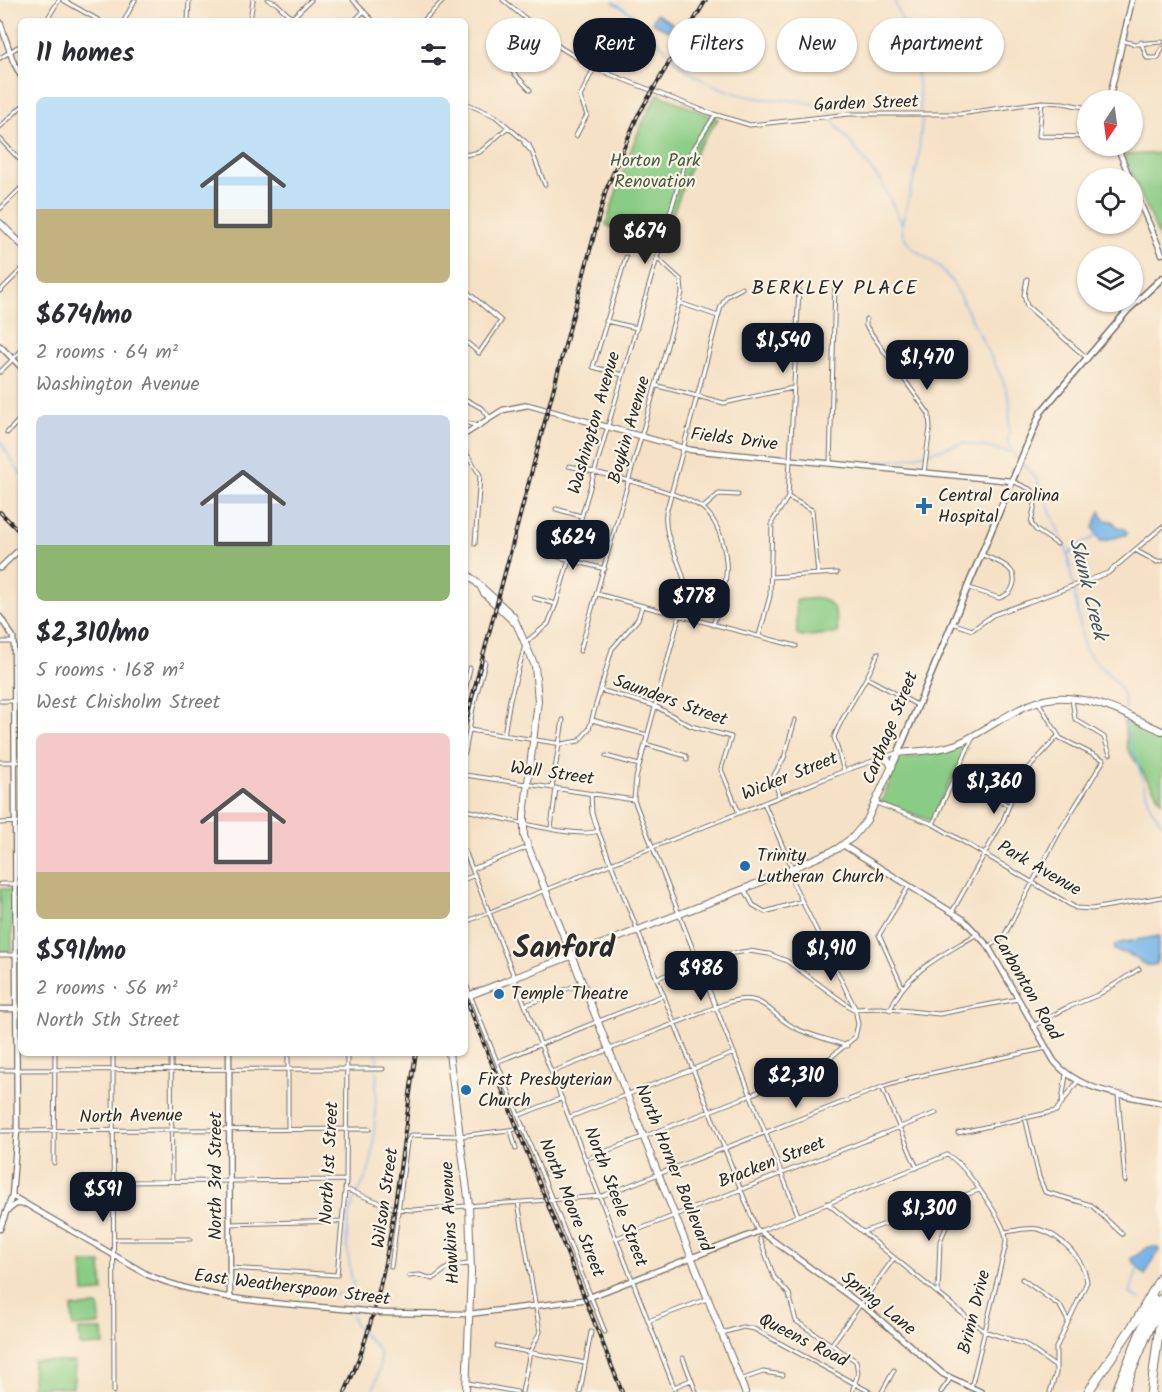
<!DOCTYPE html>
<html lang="en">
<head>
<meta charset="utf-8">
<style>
  body { margin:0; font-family:Kalam,sans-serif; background:#f7f7f7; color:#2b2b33; height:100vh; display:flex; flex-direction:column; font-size:22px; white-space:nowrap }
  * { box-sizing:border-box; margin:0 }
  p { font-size:20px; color:#7c7c81 }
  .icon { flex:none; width:33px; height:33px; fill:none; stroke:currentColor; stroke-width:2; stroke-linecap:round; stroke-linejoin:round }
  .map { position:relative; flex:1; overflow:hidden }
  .drawer { position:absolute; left:18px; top:18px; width:450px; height:1038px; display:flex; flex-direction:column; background:#fff; border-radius:9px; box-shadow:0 2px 4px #0004 }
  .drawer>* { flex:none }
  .top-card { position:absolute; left:486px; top:18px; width:570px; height:54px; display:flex; gap:12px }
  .needle { width:39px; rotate:193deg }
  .fabs { position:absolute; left:1077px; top:90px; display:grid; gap:12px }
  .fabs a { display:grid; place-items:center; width:66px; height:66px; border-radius:50%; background:#fff; box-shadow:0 2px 4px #0004; font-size:30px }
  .price { position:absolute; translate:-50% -51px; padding:0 14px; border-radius:12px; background:#111827; color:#fff; font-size:20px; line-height:39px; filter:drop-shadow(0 2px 3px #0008) }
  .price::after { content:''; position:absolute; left:50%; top:36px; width:18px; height:14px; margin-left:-9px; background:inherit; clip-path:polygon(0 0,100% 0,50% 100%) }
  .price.on { background:#222; color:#fff }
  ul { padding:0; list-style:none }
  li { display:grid; align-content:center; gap:12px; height:318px; padding:0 18px }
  li span { display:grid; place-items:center; height:186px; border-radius:9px; color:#555 }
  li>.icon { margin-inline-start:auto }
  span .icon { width:108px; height:108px; fill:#fffc; stroke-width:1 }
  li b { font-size:26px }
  h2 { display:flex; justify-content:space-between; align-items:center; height:72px; padding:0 18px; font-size:26px }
  .tag { padding:0 21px; border-radius:27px; background:#fff; box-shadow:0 2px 4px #0004; font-size:21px; line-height:54px }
  .tag.on { background:#111827; color:#fff }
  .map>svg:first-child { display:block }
  .green { fill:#89cc85; stroke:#5a7c58; stroke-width:1.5 }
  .water { fill:#77b5ea; stroke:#51708a; stroke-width:1.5 }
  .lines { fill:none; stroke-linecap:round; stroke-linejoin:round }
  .stream { stroke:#77b5ea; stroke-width:1.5 }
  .minor-casing { stroke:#726b61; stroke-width:5 }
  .tertiary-casing { stroke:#726b61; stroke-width:7 }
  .secondary-casing { stroke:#726b61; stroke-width:8 }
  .primary-casing { stroke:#726b61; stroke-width:8 }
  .motorway-casing { stroke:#726b61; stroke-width:10 }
  .minor { stroke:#fff; stroke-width:3 }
  .tertiary { stroke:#fff; stroke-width:4.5 }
  .secondary { stroke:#fff; stroke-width:5 }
  .primary { stroke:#fff; stroke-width:6 }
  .motorway { stroke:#fff; stroke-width:8 }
  .rail-casing { stroke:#2b2b2b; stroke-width:4 }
  .rail { stroke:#fcf5e5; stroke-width:1.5; stroke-dasharray:4.5; stroke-linecap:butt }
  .tertiary-bridge-casing { stroke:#726b61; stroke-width:7; stroke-linecap:butt }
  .tertiary-bridge { stroke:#fff; stroke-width:4.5 }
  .poi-dot { fill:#1f6fb2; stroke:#fcf5e5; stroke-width:2 }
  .labels { text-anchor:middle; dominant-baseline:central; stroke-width:4.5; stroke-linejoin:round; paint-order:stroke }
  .street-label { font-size:18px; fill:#2b2b2b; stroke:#fcf5e5 }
  .park-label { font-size:18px; fill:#475b46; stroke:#fcf5e5 }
  .poi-label { font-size:18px; fill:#2b2b2b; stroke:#fcf5e5; text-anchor:start }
  .neighbourhood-label { font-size:20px; letter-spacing:1.5px; fill:#2b2b2b; stroke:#fcf5e5 }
  .water-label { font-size:20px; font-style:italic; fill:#425464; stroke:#fcf5e5 }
  .town-label { font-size:30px; font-weight:bold; fill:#2b2b2b; stroke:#fcf5e5 }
</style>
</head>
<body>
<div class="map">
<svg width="1162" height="1392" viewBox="0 0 1162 1392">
  <rect width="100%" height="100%" fill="#fcf5e5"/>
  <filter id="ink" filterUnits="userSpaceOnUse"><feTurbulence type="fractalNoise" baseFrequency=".0167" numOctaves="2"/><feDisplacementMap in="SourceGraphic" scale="12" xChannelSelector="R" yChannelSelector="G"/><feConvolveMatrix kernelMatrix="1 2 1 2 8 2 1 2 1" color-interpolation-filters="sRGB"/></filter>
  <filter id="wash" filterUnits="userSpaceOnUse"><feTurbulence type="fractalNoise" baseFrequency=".008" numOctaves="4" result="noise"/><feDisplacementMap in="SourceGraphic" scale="24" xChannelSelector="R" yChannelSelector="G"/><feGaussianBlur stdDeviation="1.35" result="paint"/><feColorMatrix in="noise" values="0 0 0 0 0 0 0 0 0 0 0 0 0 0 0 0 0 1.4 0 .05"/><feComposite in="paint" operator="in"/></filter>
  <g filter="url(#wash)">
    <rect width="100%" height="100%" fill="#f5e1c6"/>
    <path class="green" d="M658 94 718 119 697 149 659 251 606 225C620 179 633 136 658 94Z
      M1162 153V244L1124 155Z
      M820 598C837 604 836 617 838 633L801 637 797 634 796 600Z
      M1124 721 1148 734 1162 739V802L1127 748Z
      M963 745 967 747 931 821 881 802 900 759 938 753Z
      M0 888 12 890V951H0Z
      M82 1263H101L103 1292 84 1293Z
      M99 1306 100 1325 73 1327 72 1307Z
      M79 1330H103L104 1345 80 1346Z
      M33 1361 75 1362 73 1388 32 1387Z"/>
    <path class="water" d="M656 14 672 23 668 31 652 22Z
      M886 30 897 32 894 52 884 51Z
      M1100 511 1104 520 1112 521 1118 527 1125 529 1127 534 1101 542 1093 528Z
      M1159 936 1157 964C1143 969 1140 959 1128 954 1122 951 1119 954 1114 950L1115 945 1120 943Z
      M1149 1247H1157L1159 1250 1145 1275 1131 1259Z"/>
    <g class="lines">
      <path class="stream" d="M894 0C908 34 921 74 920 111
        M613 2 631 13 671 55
        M882 29 886 30
        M881 35 885 36
        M672 57C687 77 733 95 758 98 782 101 810 98 830 111
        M831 118 881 182 901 222
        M922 119 918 163 902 223 903 235 912 248 940 267 953 283 1003 380 1010 402 1008 443 1017 460 1027 467 1037 480 1067 551 1084 647C1097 671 1126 678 1125 710
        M0 441 21 475
        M869 463 905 459 963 443 1010 452
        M1069 555 1075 547 1098 535
        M1124 718 1151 808 1162 823
        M377 1053V1066
        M1138 1267 1130 1293 1140 1299
        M302 1289 354 1297
        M356 1300C350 1267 340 1234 354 1201 359 1189 369 1175 371 1163 376 1132 375 1103 377 1071
        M352 1314C357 1348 397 1332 372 1392"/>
    </g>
  </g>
  <g filter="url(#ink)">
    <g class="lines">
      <g class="minor-casing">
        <path id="minor" d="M63 0 100 21
          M268 0 276 3 295 21
          M353 0 373 21
          M503 0 561 48 594 68 707 112 750 125 849 114H960L1042 102 1063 103 1088 108
          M292 18 311 0
          M46 21 59 0
          M124 21 135 0
          M188 21 189 0
          M250 21 253 0
          M354 21 364 11
          M423 21 444 0
          M1123 41 1135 44 1162 42
          M1141 42 1147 58H1158L1162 48
          M0 58 21 45
          M530 90 511 70 545 36
          M1042 102 1039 136 1088 137
          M465 103 495 116 529 145 532 152 524 143
          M0 127 21 107
          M576 136 587 115 580 97 594 68
          M0 139 21 161
          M532 152 545 185
          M465 155 480 152 508 127
          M0 209 21 188
          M1027 279 1024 295 1027 306 1087 358
          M742 288 727 296 721 306 666 513C663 542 684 563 686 591L636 778 634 800 798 1215
          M465 290 501 321 479 353 465 341
          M0 291 21 270
          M680 303 718 316
          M866 319V326L929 414 930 428 924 472
          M606 321 637 328
          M0 372 21 351
          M623 375 593 367 626 257
          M904 379 926 364
          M658 386 724 403 793 388
          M465 399 483 409 490 418
          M465 422 477 426
          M7 433 21 418
          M465 451 480 475 475 544
          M830 463 835 285
          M569 466C599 473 685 492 705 510 720 524 728 555 726 575 725 592 718 609 713 625
          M1012 481 1032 490 1036 499 1031 523 1036 530 1057 544
          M788 497 812 510 818 574
          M703 508 719 494 738 495
          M556 509 581 516
          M1135 550 1157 562 1162 561
          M547 554 605 569
          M771 577 837 573
          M969 588 999 598C1006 596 1011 593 1013 586 1020 567 995 561 983 555
          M597 594 796 646
          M534 598 556 604
          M952 623 972 630 993 615 1108 573 1162 527
          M759 636 770 596 772 522 788 497 799 289
          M0 642H13
          M580 651 682 293 681 280 658 259
          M869 679 917 705
          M600 690 655 706 691 726 731 737 721 769 739 813
          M465 692 470 668
          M1072 699 1075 719 1104 737 1110 754
          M0 701H21
          M592 720 647 735
          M469 730 562 744 579 741 589 729 612 649 638 619 642 606
          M504 735 510 699 526 642 548 624 556 604 685 162 715 115
          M645 744 686 756 687 760
          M465 753 473 708 485 662
          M606 756 639 765
          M0 762H21
          M844 771 834 737C846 706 866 686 878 653
          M956 774 1009 806
          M465 775 634 800
          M552 788 563 720
          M591 794 592 813 598 831 757 1230 760 1231 947 1155C962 1160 1001 1218 1005 1234 1007 1239 1006 1243 1005 1248L971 1388
          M779 797 774 775 784 758 795 720
          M764 803 792 868
          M876 803 933 824 1076 908 1092 909 1162 897
          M465 810C493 815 575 840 598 831
          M0 823 21 822
          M933 824 973 737
          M551 828 556 788
          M465 851 676 1392
          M472 869 528 847
          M465 879 475 875
          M0 884H21
          M745 890 753 905 765 912 802 901
          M952 912 1003 821 1019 779 1058 736
          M465 922 844 771 896 753
          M989 946 1003 938 1062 827 1104 760 1060 738 1039 703
          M0 955H21
          M657 978 727 954 749 951 769 954 787 961 853 1009 880 1008 939 1014 1018 999
          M465 982 605 1332
          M902 986 879 935 909 886
          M526 1005 582 983
          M890 1010C906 971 943 955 977 934
          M1035 1025 1066 1008 1098 995 1139 969
          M113 1053 114 1392
          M171 1053 172 1181
          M499 1061 664 995
          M0 1070 383 1069
          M552 1072 729 1002C766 991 769 1016 797 1029 813 1036 830 1040 847 1046
          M882 1087 917 1168
          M1118 1095 1125 1181
          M1062 1100 1066 1075
          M520 1115 562 1098
          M570 1117 734 1053
          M1025 1117 1039 1177 1045 1192 1091 1205 1122 1234
          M288 1129V1053
          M511 1130 516 1149
          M0 1131 370 1129
          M958 1133 1056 1111 1077 1082
          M586 1159 751 1095 830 1058 855 1037 858 1024 855 1008 787 871
          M54 1163 55 1053
          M114 1182 346 1180
          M345 1189 396 1209 413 1210 602 1196 882 1087 914 1077 1047 1048
          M518 1202 540 1332 530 1352 522 1392
          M827 1203 984 1331 1024 1344 1056 1367
          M230 1224 341 1221
          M863 1232 979 1190
          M1005 1232C1015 1231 1028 1227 1038 1229 1061 1235 1084 1259 1087 1282L1056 1348V1373L1050 1392
          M617 1238 936 1113
          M114 1239H190
          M760 1239 774 1277 789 1294 796 1321 856 1361 858 1373 852 1392
          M391 1267 407 1142 411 1135 460 1136 525 1128
          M230 1268 337 1275 346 1181 347 1053
          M409 1276 419 1275 433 1279 450 1266 469 1264
          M1022 1279 1060 1306 1068 1321
          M938 1293 940 1241 958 1200
          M648 1321 707 1299
          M722 1333 743 1327 754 1329 870 1392
          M832 1344 894 1258
          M497 1346 585 1363
          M683 1358 696 1392
          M740 1380 763 1372 783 1375
          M468 1383 517 1392
          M674 1387 691 1380
          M580 1392 591 1332
          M882 1392 894 1370
          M941 1392 950 1379"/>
      </g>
      <g class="tertiary-casing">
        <path id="tertiary" d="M0 22 13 61 21 76
          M1109 100 1132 0
          M1117 146 1130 178
          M1132 184 1162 254
          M0 346 21 367
          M465 434 503 410 528 405 691 450 1012 481
          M0 568 21 548
          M0 617 13 637 14 648 17 1131 12 1196 0 1229
          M843 845 963 919 988 946 1054 1061C1079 1092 1125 1095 1162 1103
          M0 1009H21
          M229 1053 230 1298
          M12 1196 148 1275C216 1304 291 1303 364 1311
          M7 1211 16 1204H23
          M382 1313 469 1314 582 1300 760 1231 871 1312 943 1374 981 1392"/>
      </g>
      <g class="secondary-casing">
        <path id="secondary" d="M898 753 1041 412 1128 310 1162 278"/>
      </g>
      <g class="primary-casing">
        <path id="primary" d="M0 223 21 244
          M465 572 513 616 535 666 538 701 524 815V836L745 1392
          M480 586 484 593 514 622
          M880 758 888 760 892 767
          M465 997 744 889 837 849 853 837 867 820 898 753C918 751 938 751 957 744 992 729 1026 695 1067 698 1101 700 1131 717 1162 731
          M449 1053 469 1205 471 1272 466 1392"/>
      </g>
      <g class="motorway-casing">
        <path id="motorway" d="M1088 1392 1138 1318 1162 1275
          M1116 1392 1154 1299
          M1123 1392 1162 1298
          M1151 1392 1162 1307"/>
      </g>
      <use href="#minor" class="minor"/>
      <use href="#tertiary" class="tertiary"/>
      <use href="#secondary" class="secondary"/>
      <use href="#primary" class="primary"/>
      <use href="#motorway" class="motorway"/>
      <g class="rail-casing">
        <path id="rail" d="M0 512 21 533
          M465 724 606 190 637 117 706 0
          M465 996 622 1392
          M345 1392C393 1289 398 1164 416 1053"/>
      </g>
      <use href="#rail" class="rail"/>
      <g class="tertiary-bridge-casing">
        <path id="tertiary-bridge" d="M364 1311 382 1313"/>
      </g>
      <use href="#tertiary-bridge" class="tertiary-bridge"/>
    </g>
  </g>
  <g class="poi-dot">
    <path d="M921 497h6v6h6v6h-6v6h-6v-6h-6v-6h6z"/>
    <circle cx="745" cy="866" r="6"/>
    <circle cx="499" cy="994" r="6"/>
    <circle cx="466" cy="1090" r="6"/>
  </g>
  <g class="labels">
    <g class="street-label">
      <text transform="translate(866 104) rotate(-2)">Garden Street</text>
      <text transform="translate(595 423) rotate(-74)">Washington Avenue</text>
      <text transform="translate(630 430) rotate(-74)">Boykin Avenue</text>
      <text transform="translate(734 440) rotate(7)">Fields Drive</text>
      <text transform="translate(670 701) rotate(20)">Saunders Street</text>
      <text transform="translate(891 728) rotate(-68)">Carthage Street</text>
      <text transform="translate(552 774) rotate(8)">Wall Street</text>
      <text transform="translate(790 777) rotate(-22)">Wicker Street</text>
      <text transform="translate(1039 869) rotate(30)">Park Avenue</text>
      <text transform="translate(1026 987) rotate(60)">Carbonton Road</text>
      <text transform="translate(131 1117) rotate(-1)">North Avenue</text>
      <text transform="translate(330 1163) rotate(-87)">North 1st Street</text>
      <text transform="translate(772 1163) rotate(-21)">Bracken Street</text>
      <text transform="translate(673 1168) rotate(68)">North Horner Boulevard</text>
      <text transform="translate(216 1176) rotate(-90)">North 3rd Street</text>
      <text transform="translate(615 1197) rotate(69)">North Steele Street</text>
      <text transform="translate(386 1198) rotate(-82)">Wilson Street</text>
      <text transform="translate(571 1208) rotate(68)">North Moore Street</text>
      <text transform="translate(451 1223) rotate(-93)">Hawkins Avenue</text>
      <text transform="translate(292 1288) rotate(7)">East Weatherspoon Street</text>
      <text transform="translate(878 1304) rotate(39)">Spring Lane</text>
      <text transform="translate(975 1312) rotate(-76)">Brinn Drive</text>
      <text transform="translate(803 1341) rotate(27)">Queens Road</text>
    </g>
    <g class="park-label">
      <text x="655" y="161">Horton Park<tspan x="655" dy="21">Renovation</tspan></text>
    </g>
    <g class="poi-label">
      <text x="938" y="496">Central Carolina<tspan x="938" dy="21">Hospital</tspan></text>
      <text x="757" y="856">Trinity<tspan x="757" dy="21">Lutheran Church</tspan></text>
      <text x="511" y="994">Temple Theatre</text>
      <text x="478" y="1080">First Presbyterian<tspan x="478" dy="21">Church</tspan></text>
    </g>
    <g class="neighbourhood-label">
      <text x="835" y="289">BERKLEY PLACE</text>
    </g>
    <g class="water-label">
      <text transform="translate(1087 589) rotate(76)">Skunk Creek</text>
    </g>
    <g class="town-label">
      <text x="564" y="949">Sanford</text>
    </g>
  </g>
</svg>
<div class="fabs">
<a><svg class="needle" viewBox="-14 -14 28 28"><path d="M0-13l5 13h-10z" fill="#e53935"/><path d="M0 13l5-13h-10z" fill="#7c7c81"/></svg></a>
<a><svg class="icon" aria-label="locate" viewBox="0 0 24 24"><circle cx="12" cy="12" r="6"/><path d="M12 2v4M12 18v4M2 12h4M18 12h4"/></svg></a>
<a><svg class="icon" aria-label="layers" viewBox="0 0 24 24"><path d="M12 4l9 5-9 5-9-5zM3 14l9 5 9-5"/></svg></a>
</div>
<b class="price on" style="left:645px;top:265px">$674</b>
<b class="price" style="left:783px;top:374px">$1,540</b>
<b class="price" style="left:927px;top:391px">$1,470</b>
<b class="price" style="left:573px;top:571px">$624</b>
<b class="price" style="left:694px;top:630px">$778</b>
<b class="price" style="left:994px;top:815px">$1,360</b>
<b class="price" style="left:831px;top:982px">$1,910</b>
<b class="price" style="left:701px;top:1002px">$986</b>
<b class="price" style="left:796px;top:1109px">$2,310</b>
<b class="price" style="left:103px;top:1223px">$591</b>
<b class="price" style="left:929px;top:1242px">$1,300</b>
<div class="top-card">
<a class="tag">Buy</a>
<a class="tag on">Rent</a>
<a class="tag">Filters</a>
<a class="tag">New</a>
<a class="tag">Apartment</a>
</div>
<section class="drawer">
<h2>11 homes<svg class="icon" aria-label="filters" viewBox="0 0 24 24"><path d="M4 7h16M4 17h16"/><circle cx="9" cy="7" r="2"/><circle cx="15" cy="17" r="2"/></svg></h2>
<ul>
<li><span style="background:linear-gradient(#bfe0f5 60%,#c2b280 0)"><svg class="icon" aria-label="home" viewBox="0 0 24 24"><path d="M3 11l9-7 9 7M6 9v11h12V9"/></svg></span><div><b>$674/mo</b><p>2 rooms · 64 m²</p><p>Washington Avenue</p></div></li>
<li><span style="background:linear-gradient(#c9d6e8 70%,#8fb573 0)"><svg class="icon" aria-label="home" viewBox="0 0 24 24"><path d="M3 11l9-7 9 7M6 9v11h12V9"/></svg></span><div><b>$2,310/mo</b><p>5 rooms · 168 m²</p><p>West Chisholm Street</p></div></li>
<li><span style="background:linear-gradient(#f6c9c9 75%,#c2b280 0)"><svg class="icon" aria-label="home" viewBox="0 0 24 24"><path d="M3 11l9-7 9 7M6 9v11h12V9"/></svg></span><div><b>$591/mo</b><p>2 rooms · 56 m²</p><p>North 5th Street</p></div></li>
</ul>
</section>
</div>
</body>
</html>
